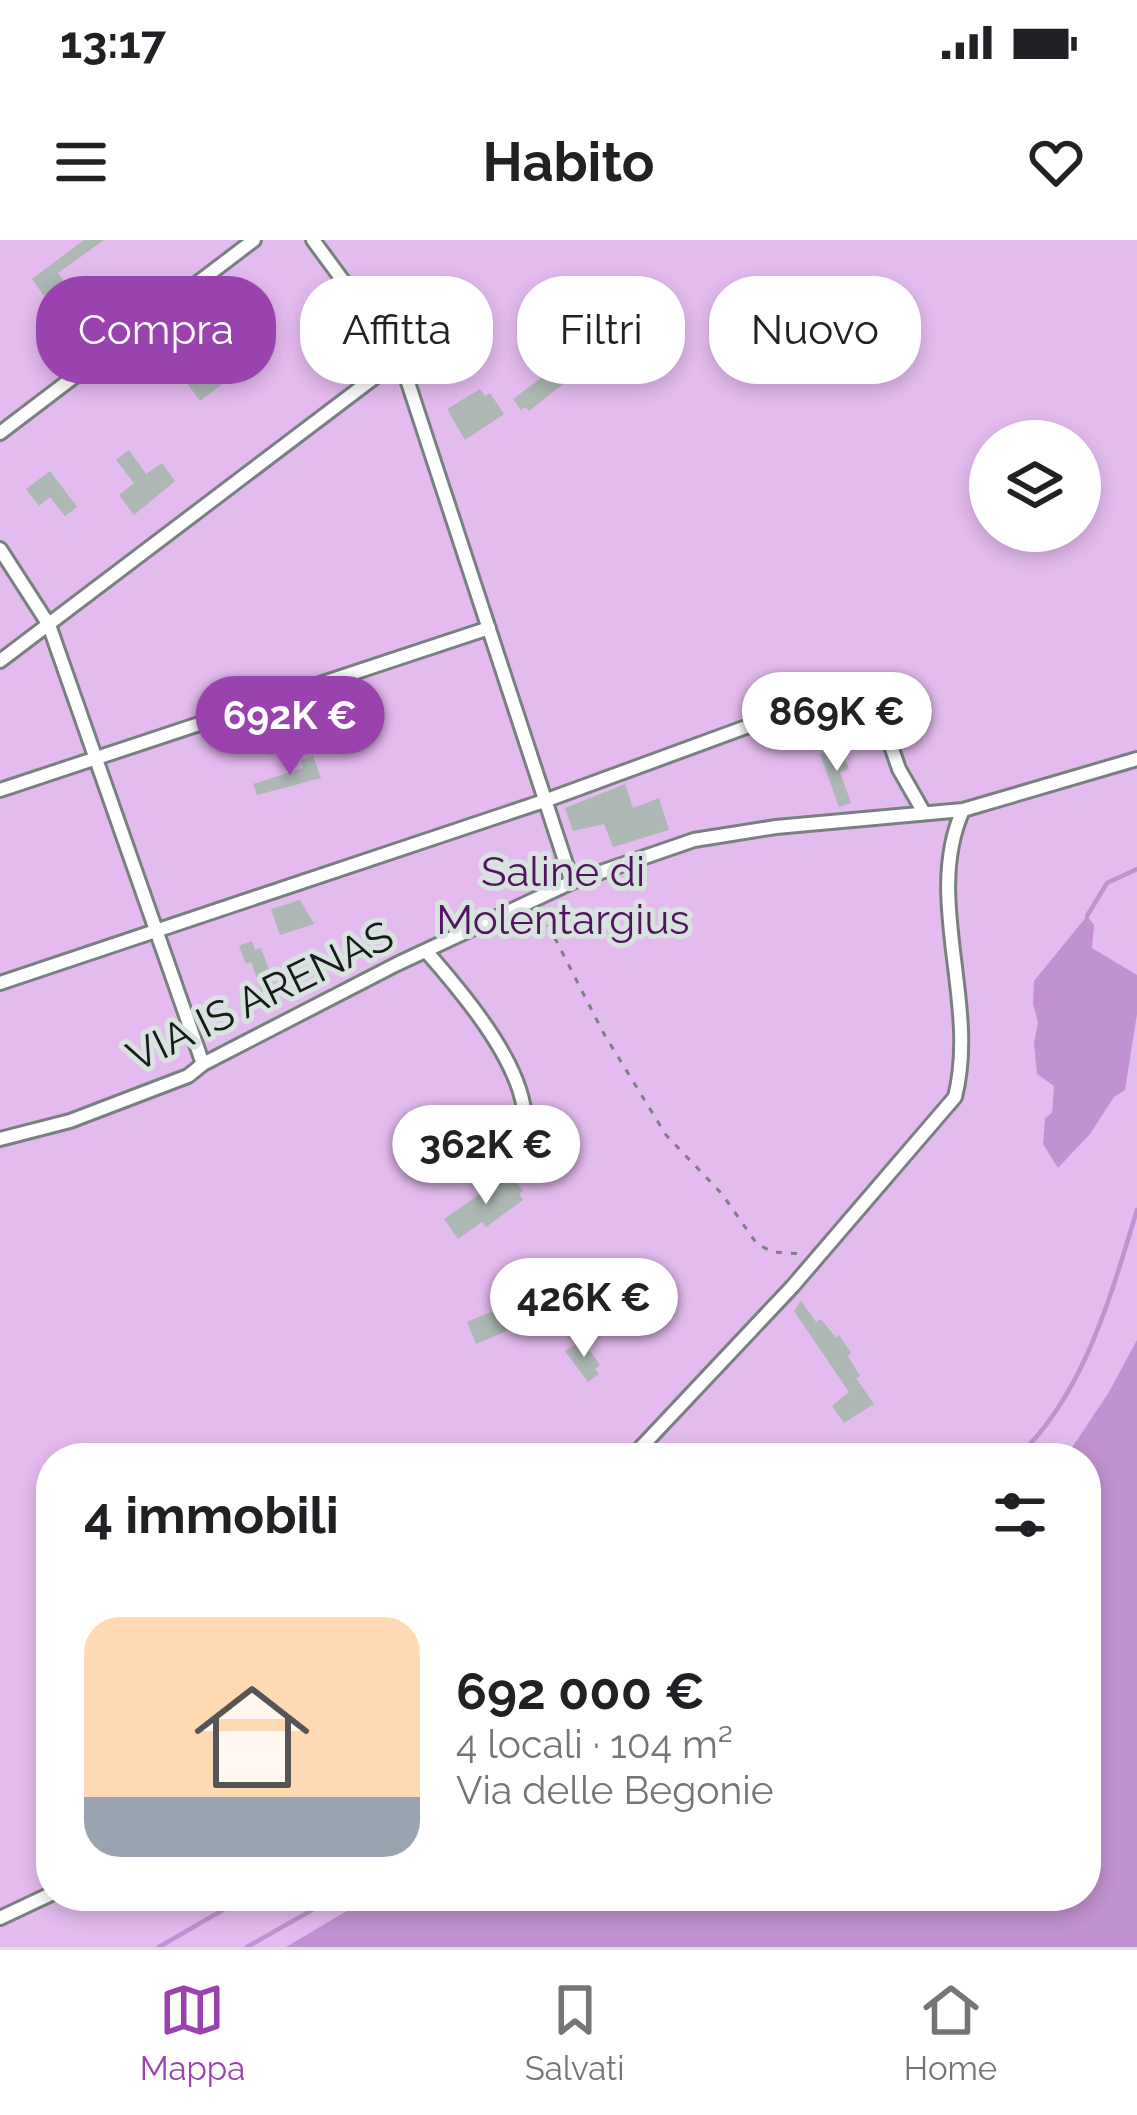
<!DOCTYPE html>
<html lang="it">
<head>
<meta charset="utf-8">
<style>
  body { margin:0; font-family:Raleway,sans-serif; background:#f6f6f6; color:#202124; height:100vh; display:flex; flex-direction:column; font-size:45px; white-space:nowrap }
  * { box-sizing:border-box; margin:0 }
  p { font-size:39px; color:#757577 }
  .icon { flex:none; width:66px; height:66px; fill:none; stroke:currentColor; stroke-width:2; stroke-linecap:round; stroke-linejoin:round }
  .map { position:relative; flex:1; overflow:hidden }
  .sheet { position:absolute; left:36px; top:1203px; width:1065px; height:468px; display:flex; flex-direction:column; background:#fff; border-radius:48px; box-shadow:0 6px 18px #0003 }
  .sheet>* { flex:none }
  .top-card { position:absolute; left:36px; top:36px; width:1065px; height:108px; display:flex; gap:24px }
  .controls { position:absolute; left:969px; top:180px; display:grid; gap:24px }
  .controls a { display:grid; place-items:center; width:132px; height:132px; border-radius:50%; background:#fff; box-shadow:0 6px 18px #0003; font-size:60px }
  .price { position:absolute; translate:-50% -102px; padding:0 27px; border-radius:42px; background:#fff; color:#222; font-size:39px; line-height:78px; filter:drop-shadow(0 3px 6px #0008) }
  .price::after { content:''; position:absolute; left:50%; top:72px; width:36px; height:27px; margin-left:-18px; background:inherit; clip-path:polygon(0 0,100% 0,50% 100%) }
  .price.selected { background:#9a43af; color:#fff }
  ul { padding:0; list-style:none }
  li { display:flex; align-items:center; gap:36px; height:300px; padding:0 48px }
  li+li { border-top:3px solid #e0e0e0 }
  li span { display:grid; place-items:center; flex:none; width:336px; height:240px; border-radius:36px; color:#555 }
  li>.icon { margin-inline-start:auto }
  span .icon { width:144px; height:144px; fill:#fffc; stroke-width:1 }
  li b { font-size:51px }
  h2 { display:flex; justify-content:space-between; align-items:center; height:144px; padding:0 48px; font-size:51px }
  .tag { padding:0 42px; border-radius:48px; background:#fff; box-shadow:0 6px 18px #0003; font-size:42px; line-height:108px }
  .tag.selected { background:#9a43af; color:#fff }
  .status { display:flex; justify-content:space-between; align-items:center; height:84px; padding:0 60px; background:#fff; direction:ltr }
  .status svg { height:33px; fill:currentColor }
  header { display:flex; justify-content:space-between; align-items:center; height:156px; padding:0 48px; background:#fff; font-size:54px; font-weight:700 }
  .tab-bar { display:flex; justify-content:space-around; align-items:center; height:168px; border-top:3px solid #e0e0e0; background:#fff; font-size:33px; color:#757577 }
  .tab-bar a { display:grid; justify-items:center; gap:6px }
  .tab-bar .selected { color:#9a43af }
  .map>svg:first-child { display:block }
  .green { fill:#e4bbef; fill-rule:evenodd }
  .water { fill:#c291cf }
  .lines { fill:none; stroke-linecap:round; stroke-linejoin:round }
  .stream { stroke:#c291cf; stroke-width:4.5 }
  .building { fill:#adb7b4 }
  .street-casing { stroke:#78817f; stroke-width:18 }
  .path { stroke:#7a817f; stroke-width:3; stroke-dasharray:6 9; stroke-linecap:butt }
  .street { stroke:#fff; stroke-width:12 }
  .labels { text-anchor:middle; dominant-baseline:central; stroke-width:10; stroke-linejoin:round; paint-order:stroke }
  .park-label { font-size:42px; fill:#51145f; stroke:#d8e2df }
  .street-label { font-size:42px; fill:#161a19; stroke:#d8e2df }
</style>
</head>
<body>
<div class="status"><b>13:17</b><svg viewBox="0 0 49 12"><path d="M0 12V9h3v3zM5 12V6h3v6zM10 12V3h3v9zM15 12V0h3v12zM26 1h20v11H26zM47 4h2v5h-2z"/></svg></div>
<header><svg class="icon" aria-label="menu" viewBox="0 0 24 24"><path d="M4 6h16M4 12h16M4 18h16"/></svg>Habito<svg class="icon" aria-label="heart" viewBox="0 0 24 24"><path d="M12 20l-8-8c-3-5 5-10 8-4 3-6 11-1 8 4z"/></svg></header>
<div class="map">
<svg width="1137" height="1707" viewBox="0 0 1137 1707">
  <rect width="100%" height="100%" fill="#d8e2df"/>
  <path class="green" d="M0 0H1137V1707H0ZM990 201H1080V291H990ZM51 1218H1086V1656H51Z"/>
  <path class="water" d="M1087 676 1094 685 1092 708 1137 735V774L1125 850 1114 857 1090 894 1058 928 1043 904 1045 878 1052 873 1054 846 1037 834 1034 803 1038 782 1033 764 1034 741Z
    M1137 1100V1707H286L372 1656H1086V1218H1065L1109 1152Z"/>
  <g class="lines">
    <path class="stream" d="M1087 676 1107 643 1137 629
      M1016 1218C1084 1156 1111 1055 1137 970
      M159 1707 247 1656
      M247 1707 337 1656"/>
  </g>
  <path class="building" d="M84 0H104L58 33 64 42 44 56 32 39Z
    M533 97 567 141 529 171 525 167 521 170 513 159 545 135 521 106Z
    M202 115 211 127 219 119 230 133 226 136 229 139 200 161 179 132Z
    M480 149 485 156 490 153 504 174 465 200 447 169Z
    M129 210 146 234 162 223 175 241 134 275 119 255 134 243 116 220Z
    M50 231 77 267 65 276 50 257 39 266 26 249Z
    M842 507 849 529 840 532 851 563 839 567 820 514Z
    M313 516 321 538 257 555 253 544 303 528 301 520Z
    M625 544 633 568 659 558 669 590 613 607 604 584 573 591 565 568Z
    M300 660 314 684 280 695 271 669Z
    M252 701 255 710 261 708 276 748 262 753 251 722 246 724 239 706Z
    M510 933 523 951 519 954 523 960 486 987 482 982 458 999 444 979Z
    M801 1061 816 1082 821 1079 836 1098 839 1095 851 1113 848 1116 860 1136 856 1138 874 1164 844 1183 832 1166 849 1152 794 1071Z
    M493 1071 505 1076 511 1089 476 1104 467 1082Z
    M582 1100 600 1125 595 1129 599 1134 588 1142 565 1111Z"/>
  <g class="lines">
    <g class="street-casing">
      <path id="street" d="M313 0 400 118 572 642
        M0 193 254 0
        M0 309 49 385 203 824
        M0 421 400 118
        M0 550 489 388
        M426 711C462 752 533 834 524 891L502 910
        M0 743 547 560 869 442 899 529 923 571
        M0 899 70 881 188 836 203 824 397 724 572 642 694 600 776 587 963 570
        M631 1218 792 1047 955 857C979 762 923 658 963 570L1137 519
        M0 1678 51 1654"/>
    </g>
    <path class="path" d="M541 671 604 794 666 895 722 954 757 1004 773 1012 803 1014"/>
    <use href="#street" class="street"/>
  </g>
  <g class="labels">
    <g class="park-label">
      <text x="563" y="631">Saline di<tspan x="563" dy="48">Molentargius</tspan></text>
    </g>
    <g class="street-label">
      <text transform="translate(260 756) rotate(-26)">VIA IS ARENAS</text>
    </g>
  </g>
</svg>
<div class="controls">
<a><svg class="icon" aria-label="layers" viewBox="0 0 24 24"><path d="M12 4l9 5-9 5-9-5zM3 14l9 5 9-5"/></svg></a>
</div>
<b class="price" style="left:837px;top:534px">869K €</b>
<b class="price selected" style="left:290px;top:538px">692K €</b>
<b class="price" style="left:486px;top:967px">362K €</b>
<b class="price" style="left:584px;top:1120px">426K €</b>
<div class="top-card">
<a class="tag selected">Compra</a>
<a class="tag">Affitta</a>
<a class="tag">Filtri</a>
<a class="tag">Nuovo</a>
</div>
<section class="sheet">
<h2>4 immobili<svg class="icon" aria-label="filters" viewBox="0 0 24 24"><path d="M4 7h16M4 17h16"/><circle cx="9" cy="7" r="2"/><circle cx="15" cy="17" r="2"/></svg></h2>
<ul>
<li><span style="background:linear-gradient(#ffd9b3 75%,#9aa5b1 0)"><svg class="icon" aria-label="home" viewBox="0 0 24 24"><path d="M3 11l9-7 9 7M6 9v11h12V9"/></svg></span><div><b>692 000 €</b><p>4 locali · 104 m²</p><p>Via delle Begonie</p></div></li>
</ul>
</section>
</div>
<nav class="tab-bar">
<a class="selected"><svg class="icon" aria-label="map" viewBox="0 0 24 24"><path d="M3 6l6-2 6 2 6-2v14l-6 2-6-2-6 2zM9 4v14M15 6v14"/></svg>Mappa</a>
<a><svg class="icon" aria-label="saved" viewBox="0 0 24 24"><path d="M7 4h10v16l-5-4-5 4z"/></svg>Salvati</a>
<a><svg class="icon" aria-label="home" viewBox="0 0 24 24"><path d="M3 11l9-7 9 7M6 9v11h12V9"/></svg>Home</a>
</nav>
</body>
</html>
